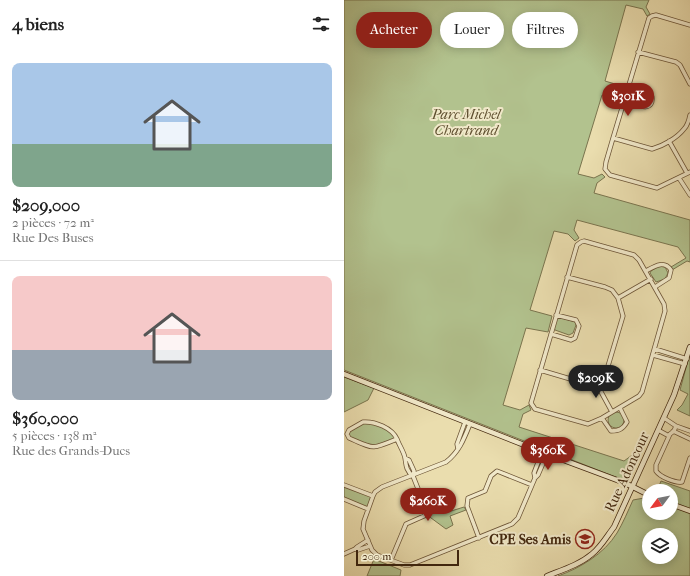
<!DOCTYPE html>
<html lang="fr">
<head>
<meta charset="utf-8">
<style>
  body { margin:0; font-family:"IM FELL French Canon",serif; background:#f2f2f2; color:#222; height:100vh; display:flex; flex-direction:column; font-size:15px; white-space:nowrap }
  * { box-sizing:border-box; margin:0 }
  p { font-size:13px; color:#767676 }
  .icon { flex:none; width:22px; height:22px; fill:none; stroke:currentColor; stroke-width:2; stroke-linecap:round; stroke-linejoin:round }
  .map { position:relative; flex:1; overflow:hidden }
  .details { display:flex; flex-direction:column; background:#fff; width:344px }
  .details>* { flex:none }
  .hud { position:absolute; left:12px; top:12px; width:274px; height:36px; display:flex; gap:8px }
  .needle { width:26px; rotate:238deg }
  .fabs { position:absolute; left:298px; top:484px; display:grid; gap:8px }
  .fabs a { display:grid; place-items:center; width:36px; height:36px; border-radius:50%; background:#fff; box-shadow:0 2px 10px #0003; font-size:20px }
  .scale { position:absolute; left:12px; bottom:10px; width:103px; box-sizing:border-box; padding-left:4px; border:2px solid #42270e; border-top:0; font-size:11px; line-height:14px; white-space:nowrap; color:#42270e; -webkit-text-stroke:3px #f1e9ca; paint-order:stroke }
  .price { position:absolute; translate:-50% -34px; padding:0 9px; border-radius:14px; background:#8f2418; color:#fff; font-size:13px; line-height:26px; filter:drop-shadow(0 1px 2px #0008) }
  .price::after { content:''; position:absolute; left:50%; top:24px; width:12px; height:9px; margin-left:-6px; background:inherit; clip-path:polygon(0 0,100% 0,50% 100%) }
  .price.on { background:#222; color:#fff }
  ul { padding:0; list-style:none }
  li { display:grid; align-content:center; gap:8px; height:212px; padding:0 12px }
  li+li { border-top:1px solid #e0e0e0 }
  li span { display:grid; place-items:center; height:124px; border-radius:8px; color:#555 }
  li>.icon { margin-inline-start:auto }
  span .icon { width:72px; height:72px; fill:#fffc; stroke-width:1 }
  li b { font-size:17px }
  h2 { display:flex; justify-content:space-between; align-items:center; height:48px; padding:0 12px; font-size:17px }
  .tag { padding:0 14px; border-radius:18px; background:#fff; box-shadow:0 2px 10px #0003; font-size:14px; line-height:36px }
  .tag.on { background:#8f2418; color:#fff }
  main { display:flex; flex:1; min-height:0 }
  .map>svg:first-child { display:block }
  .green { fill:#b2c28e; stroke:#7a744e; fill-rule:evenodd }
  .lines { fill:none; stroke-linecap:round; stroke-linejoin:round }
  .street-casing { stroke:#6c5436; stroke-width:5 }
  .secondary-casing { stroke:#42270e; stroke-width:6 }
  .street { stroke:#f1e9ca; stroke-width:3.5 }
  .secondary { stroke:#f1e9ca; stroke-width:4.5 }
  .labels { text-anchor:middle; dominant-baseline:central; stroke-width:4; stroke-linejoin:round; paint-order:stroke }
  .park-label { font-size:14px; font-style:italic; fill:#5e4e2e; stroke:#f1e9ca }
  .street-label { font-size:14px; fill:#42270e; stroke:#f1e9ca }
  .poi-label { font-size:14px; font-weight:bold; fill:#42270e; stroke:#f1e9ca; text-anchor:end }
</style>
</head>
<body>
<main>
<section class="details">
<h2>4 biens<svg class="icon" aria-label="filters" viewBox="0 0 24 24"><path d="M4 7h16M4 17h16"/><circle cx="9" cy="7" r="2"/><circle cx="15" cy="17" r="2"/></svg></h2>
<ul>
<li><span style="background:linear-gradient(#a9c7e8 65%,#7fa58c 0)"><svg class="icon" aria-label="home" viewBox="0 0 24 24"><path d="M3 11l9-7 9 7M6 9v11h12V9"/></svg></span><div><b>$209,000</b><p>2 pièces · 72 m²</p><p>Rue Des Buses</p></div></li>
<li><span style="background:linear-gradient(#f6c9c9 60%,#9aa5b1 0)"><svg class="icon" aria-label="home" viewBox="0 0 24 24"><path d="M3 11l9-7 9 7M6 9v11h12V9"/></svg></span><div><b>$360,000</b><p>5 pièces · 138 m²</p><p>Rue des Grands-Ducs</p></div></li>
</ul>
</section>
<div class="map">
<svg width="346" height="576" viewBox="0 0 346 576">
  <rect width="100%" height="100%" fill="#eaddae"/>
  <filter id="stains"><feTurbulence type="fractalNoise" baseFrequency=".005" numOctaves="4"/><feColorMatrix values="0 0 0 0 .2 0 0 0 0 .09 0 0 0 0 .02 0 0 0 .5 -.17"/></filter>
  <radialGradient id="worn" r=".72"><stop offset=".6" stop-color="#630" stop-opacity="0"/><stop offset="1" stop-color="#630" stop-opacity=".3"/></radialGradient>
  <path class="green" d="M0 0H305L302 7 306 14 303 16 299 9 282 5 261 81 281 87 277 101 258 95 234 174 250 178 258 174 261 177 253 183 250 193 346 220V262L343 261 328 270 327 267 342 258 334 247 233 220 230 230 235 238 231 241 224 234 210 231 186 310 208 316 204 332 182 328 159 405 176 410 185 405 187 410 179 414 175 427 280 461 298 448 287 476 283 479 279 480 0 370Z
    M288 93 304 97 306 102 301 104 288 101 286 96Z
    M315 266 321 267 324 273 321 279 312 282 306 273 307 271Z
    M215 317 231 322 232 325 229 333 225 335 211 330 210 328 213 318Z
    M346 353V416L333 410 338 405 344 394 336 390Z
    M0 377 30 388 24 400 0 412Z
    M264 420a8 8 0 1 1 16 0a8 8 0 1 1-16 0Z
    M19 422H25L47 430 53 439 32 447 5 438V430Z
    M317 481 346 491V576H214C236 568 260 554 273 533 279 523 284 511 289 500L300 498 305 500V513H327V491H313ZM305 535H327V557H305Z
    M0 485 29 496 24 509 0 499Z
    M102 507 104 512 120 507 122 510 106 516 109 525 102 529 83 515 85 510Z
    M30 559 57 570 56 576H23Z"/>
  <g class="lines">
    <g class="street-casing">
      <path id="street" d="M346 25 312 15 308 16 305 18 269 138 262 162 261 169 266 175 313 188 346 172
        M294 52 332 62 336 65 346 84
        M281 102C290 104 310 114 308 97L306 96 285 88
        M269 138 308 149C319 146 333 138 340 129 344 125 345 120 346 115
        M325 141 343 173
        M335 178 346 195
        M240 241 290 255 295 260 320 304 321 311 298 392 295 396 258 418 244 424 191 409 187 403 233 245 237 242Z
        M302 271C311 266 320 260 327 270L325 278 311 287
        M274 298 307 279
        M207 334 227 340 231 338 235 326 232 320 212 315
        M311 349 343 359
        M309 355 341 364
        M196 370 240 383 250 379 260 372 264 366 279 316 274 298 268 290 261 287 223 277
        M250 379 268 412
        M258 418 267 431C275 431 279 429 283 422L276 408
        M320 418 332 426 346 431
        M19 422C31 421 48 428 53 439 27 450 30 449 5 438L3 434 5 430Z
        M126 424C120 439 115 452 102 462L38 487 31 492 29 496 20 521 19 529 28 550 33 555 60 565H66L168 524 174 518 191 478 194 475 203 454
        M332 426 330 431 326 434 312 465V471C316 477 331 483 338 482L346 458
        M314 430 325 436
        M329 431 346 439
        M114 449 113 444 121 422
        M61 458 65 460 70 471 69 476
        M191 478 190 473 198 452
        M0 485 29 496
        M0 499 24 509
        M135 538 123 506 124 498 141 491 147 476 153 471 188 485
        M24 540 13 547 11 549 14 550 26 546
        M0 554 11 549
        M47 560 62 524 80 516 82 509 69 476C62 471 62 465 61 458 60 452 55 445 53 439"/>
    </g>
    <g class="secondary-casing">
      <path id="secondary" d="M0 374 198 452 281 483 305 495
        M327 504 346 511
        M203 576C218 570 235 565 248 554 257 547 263 536 270 527L330 395 346 347"/>
    </g>
    <use href="#street" class="street"/>
    <use href="#secondary" class="secondary"/>
  </g>
  <defs>
    <g id="school-ring" transform="scale(1)"><circle r="9.5" fill="#f1e9ca" stroke="#8f2418" stroke-width="1.5"/><path d="M0-5L7-2L0 1L-7-2ZM-4 1L0 2.5L4 1V4Q0 6-4 4Z" fill="#8f2418"/></g>
  </defs>
  <g fill-rule="evenodd">
    <use href="#school-ring" x="241" y="539"/>
  </g>
  <g class="labels">
    <g class="park-label">
      <text x="122" y="114">Parc Michel<tspan x="122" dy="16">Chartrand</tspan></text>
    </g>
    <g class="street-label">
      <text transform="translate(283 472) rotate(-65)">Rue Adoncour</text>
    </g>
    <g class="poi-label">
      <text x="227" y="539">CPE Ses Amis</text>
    </g>
  </g>
  <rect width="100%" height="100%" filter="url(#stains)"/>
  <rect width="100%" height="100%" fill="url(#worn)"/>
</svg>
<div class="fabs">
<a><svg class="needle" viewBox="-14 -14 28 28"><path d="M0-13l5 13h-10z" fill="#e53935"/><path d="M0 13l5-13h-10z" fill="#767676"/></svg></a>
<a><svg class="icon" aria-label="layers" viewBox="0 0 24 24"><path d="M12 4l9 5-9 5-9-5zM3 14l9 5 9-5"/></svg></a>
</div>
<div class="scale">200 m</div>
<b class="price" style="left:284px;top:117px">$301K</b>
<b class="price on" style="left:252px;top:399px">$209K</b>
<b class="price" style="left:204px;top:471px">$360K</b>
<b class="price" style="left:84px;top:522px">$260K</b>
<div class="hud">
<a class="tag on">Acheter</a>
<a class="tag">Louer</a>
<a class="tag">Filtres</a>
</div>
</div>
</main>
</body>
</html>
